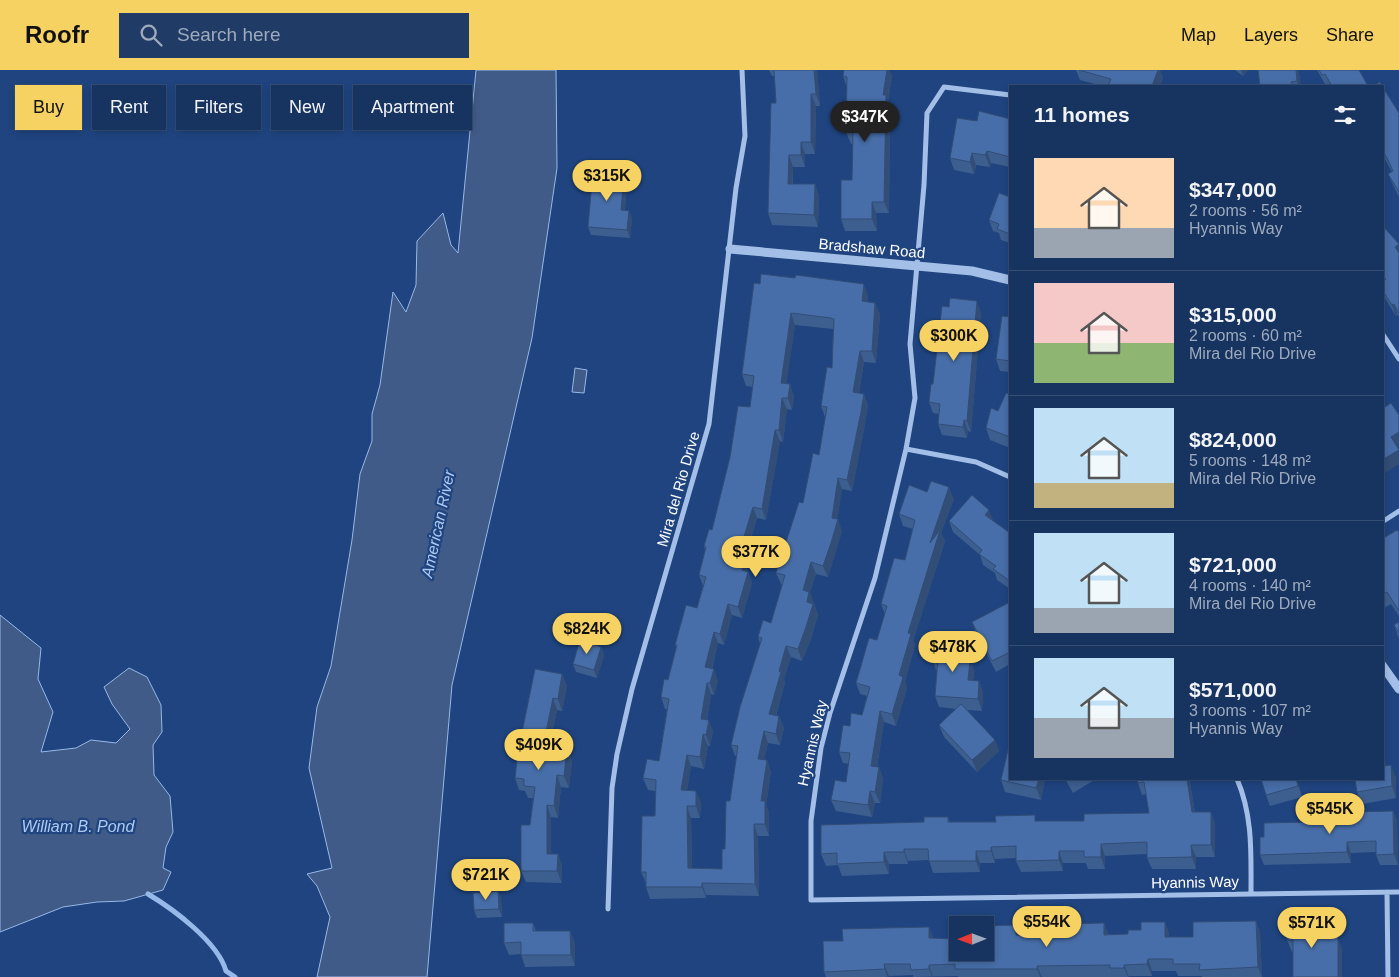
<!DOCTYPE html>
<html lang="en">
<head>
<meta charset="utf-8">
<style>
  body { margin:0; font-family:Helvetica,sans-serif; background:#203b65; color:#f1f3f6; height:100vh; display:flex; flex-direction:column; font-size:19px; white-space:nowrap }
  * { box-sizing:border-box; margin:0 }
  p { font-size:16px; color:#9eaabd }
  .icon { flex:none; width:28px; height:28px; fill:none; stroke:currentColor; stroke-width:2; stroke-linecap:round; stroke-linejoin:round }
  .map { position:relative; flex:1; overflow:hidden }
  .drawer { position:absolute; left:1009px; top:15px; width:375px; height:695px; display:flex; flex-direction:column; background:#17335f; border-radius:0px; box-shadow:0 2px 8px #0003,0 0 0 1px #364e74 }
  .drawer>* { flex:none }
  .hud { position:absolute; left:15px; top:15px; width:475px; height:45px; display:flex; gap:10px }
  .needle { width:32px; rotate:269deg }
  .controls { position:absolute; left:949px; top:846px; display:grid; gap:10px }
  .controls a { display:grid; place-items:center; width:45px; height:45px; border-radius:0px; background:#17335f; box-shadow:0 2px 8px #0003,0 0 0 1px #364e74; font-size:25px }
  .price { position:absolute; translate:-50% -42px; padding:0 11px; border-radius:18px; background:#f6d262; color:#111; font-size:16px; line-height:32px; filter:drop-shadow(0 1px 2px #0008) }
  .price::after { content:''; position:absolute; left:50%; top:30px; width:15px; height:11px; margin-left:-8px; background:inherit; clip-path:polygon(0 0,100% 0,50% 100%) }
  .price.active { background:#222; color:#fff }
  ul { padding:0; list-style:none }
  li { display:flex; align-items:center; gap:15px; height:125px; padding:0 25px }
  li+li { border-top:1px solid #364e74 }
  li span { display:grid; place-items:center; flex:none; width:140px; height:100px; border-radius:0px; color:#555 }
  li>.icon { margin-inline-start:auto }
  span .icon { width:60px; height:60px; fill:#fffc; stroke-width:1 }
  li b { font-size:21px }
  h2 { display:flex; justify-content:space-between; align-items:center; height:60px; padding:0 25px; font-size:21px }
  .pill { padding:0 18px; border-radius:0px; background:#17335f; box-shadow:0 2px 8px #0003,0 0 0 1px #364e74; font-size:18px; line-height:45px }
  .pill.active { background:#f6d262; color:#111 }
  header { display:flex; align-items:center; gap:30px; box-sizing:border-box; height:70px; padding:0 25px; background:#f6d262; color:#111 }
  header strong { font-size:24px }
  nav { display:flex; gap:28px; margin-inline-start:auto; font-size:18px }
  .search { width:350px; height:45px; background:#203b65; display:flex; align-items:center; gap:12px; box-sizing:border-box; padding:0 18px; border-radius:0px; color:#9eaabd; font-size:19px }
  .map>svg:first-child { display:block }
  .water { fill:#405b87; stroke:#96b9e9 }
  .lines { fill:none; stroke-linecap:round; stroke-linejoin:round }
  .stream { stroke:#96b9e9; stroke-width:5 }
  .minor { stroke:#a3bfe8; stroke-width:5 }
  .tertiary { stroke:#a3bfe8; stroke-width:9 }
  .wall { fill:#3d5f90; fill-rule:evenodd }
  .shaded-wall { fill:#324d76 }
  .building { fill:#476ea8; stroke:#324d76; fill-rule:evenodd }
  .labels { text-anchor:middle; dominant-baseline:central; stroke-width:4.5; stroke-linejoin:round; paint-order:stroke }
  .street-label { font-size:15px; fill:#fff; stroke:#1f447f }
  .water-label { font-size:16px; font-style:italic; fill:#aec9f0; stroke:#1f447f }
</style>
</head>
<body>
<header>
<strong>Roofr</strong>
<div class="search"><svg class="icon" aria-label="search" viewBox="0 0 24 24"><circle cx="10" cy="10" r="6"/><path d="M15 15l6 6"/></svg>Search here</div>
<nav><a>Map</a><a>Layers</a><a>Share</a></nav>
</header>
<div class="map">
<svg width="1399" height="907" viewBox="0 0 1399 907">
  <rect width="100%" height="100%" fill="#1f447f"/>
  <path class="water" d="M476 0H556L557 98 532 268 452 615 427 907H317L330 847 317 816 307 804 332 798 309 698 317 637 331 596 352 470 360 404 372 371V344L380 315 393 222 406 242 416 215 417 171 443 143 451 175 458 183Z
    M575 298 587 300 584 323 572 322Z
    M0 545 41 578 38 609 53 642 41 682 76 678 91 670 116 673 130 659 112 634 104 617 129 598 147 607 161 635 162 662 153 675 154 705 170 726 173 762 166 777 163 798 171 802 163 820 124 831 97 832 63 837 0 862Z"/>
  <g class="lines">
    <path class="stream" d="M148 824C173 839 218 872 226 901L235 907"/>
    <path class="minor" d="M1010 25 944 17 927 43 924 115 910 274 915 328 906 379 875 508 830 643 821 678 811 751V830L1399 822
      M1382 263 1399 289
      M906 379 976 392 1010 407
      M1382 452 1399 441
      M1237 709C1253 746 1251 784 1251 824
      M1387 822 1388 907
      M608 839 612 718 617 684 632 619 709 354 736 118 745 66 742 0"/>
    <path class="tertiary" d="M730 179 972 201 1010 210
      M1382 595 1399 619"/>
  </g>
  <path class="wall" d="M769 0H817L820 36H816L815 84H805V97H793V114H815L819 126 818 157 772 155 768 143 776 33 775 6H772Z
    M844 0H889L892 6 888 31 890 37 889 143H876L877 161H845L841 149 852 110 853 74H851L846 62 847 18 843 6Z
    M1076 0H1160L1163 8 1160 16H1102L1080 10Z
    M1235 0H1248L1243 6Z
    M1258 0H1298L1301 16H1260Z
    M1317 0H1359L1368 16H1330L1329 15 1326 16Z
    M1382 16 1399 43V127L1393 115 1388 104 1392 102 1382 84Z
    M1010 49V97L991 93 990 97 976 95 974 104 954 100 950 88 977 51Z
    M609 101 611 106 624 107 627 115 625 140 629 141 632 149 630 168 591 165 588 157Z
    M1010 127V173L1001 170 999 163 993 161 989 150Z
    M1382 155 1399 175V247L1398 245 1396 246 1383 225 1382 212 1383 211 1382 209Z
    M754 213 868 225 867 232 875 233 880 244 876 293 864 292 859 323 864 324 868 335 865 354 852 421 842 419 837 449 842 461 828 507 816 504 810 522 818 545 811 569 802 591 791 587 784 609 785 613 776 646H779L784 658 780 675 768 673 764 690H767L771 702 766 735 769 743V766H758L759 826 706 825V828L650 829 646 817V813L641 802 655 746V721L648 720 643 708 659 691 667 639H665L661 627 668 610 676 578 675 575 697 538 703 516 699 505 705 480 704 476 712 460 750 337 753 317 746 316 742 304ZM795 255 833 259 832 298 821 336 825 347H826L819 385 803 433 776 503 781 514 782 515 771 553 758 567 760 574 731 675 735 686H737L730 731 725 779 722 799 692 798 691 748H700L701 732 687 720 691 696 704 699 708 676H710L713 661 707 650 711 624 714 625 718 611 712 599 718 573 724 575 732 545 742 548 752 513 744 492 757 448 766 450 780 371 783 372 787 339 792 340 794 326 786 314Z
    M981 242 971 362 968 361 967 368 942 365 938 354 939 344 933 343 929 332 933 314Z
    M1010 247V302L1000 301 996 289Z
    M1010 324V378L990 370 986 358Z
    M927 422 954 429 941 463 945 471 913 571 915 575 905 611 907 618 896 656 884 652 877 697H879L883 709 880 733H875L872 747 836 741 831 730 846 712 849 694 843 693 839 682 850 656 862 645 867 626 860 624 856 613 877 570 885 544 881 534 905 490 913 459 903 456 899 444Z
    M993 450V451L1010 463V519L997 510 995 503 983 495 980 485 953 462 949 451Z
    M1399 462V546L1391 534 1384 538 1382 536V469Z
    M1010 532V594L996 602 976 563 972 552Z
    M1399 552V569L1394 555Z
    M601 577 604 585 597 608 576 602 573 594Z
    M960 584V589L970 590 974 601 973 610 979 611 983 622 982 641 967 640 995 670 999 681 977 702 944 667 939 655 956 639 939 637 935 626 937 600H936L932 588Z
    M562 604 567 616 562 641 557 640 549 677 567 679 572 691 569 718 561 717 558 748 551 747V784H558L562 795V813L526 812 521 801 530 755 533 728H528L525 721 519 720 515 708Z
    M1385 690 1386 696 1396 707V728L1362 734 1357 722Z
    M1010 709H1045L1041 730 1005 722 1001 710Z
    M1065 709H1096L1073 723Z
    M1137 709H1189L1190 713 1195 742H1211L1215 754V787H1196V799H1152L1147 788V784L1105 786V799H1088L1086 793H1063V801L1021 802 1016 791V788L995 789V793H980V802L933 803 929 790 908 791V794H889V804L842 806 838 795 826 796 821 784 924 752 948 747 950 752 1084 751 1149 743 1146 724 1142 725 1138 713Z
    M1297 709 1302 727 1270 736 1266 725Z
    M1393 741 1397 751 1398 795H1380L1376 785V782L1351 783V793L1264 795 1260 785 1264 767 1310 752 1355 748Z
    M498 821 501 829 502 847 477 848 474 840Z
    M1322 849 1326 860V867L1342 879V907H1293V882H1292L1287 870Z
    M1256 851 1260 863 1262 907H1202V906H1178L1176 901H1152V906H1129V907H958V906L913 907V905L889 906V907H826L824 902 843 871 929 857 933 868 958 882 1016 855 1020 865 1062 866 1104 853 1108 864H1128L1165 852 1169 864V867H1193Z
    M533 853 536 861H570L575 873V896L525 897 521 884 509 885 504 873Z"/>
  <path class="shaded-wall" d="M814 0H817L820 36 816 24Z
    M887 0H889L892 6 888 31 890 37 889 143 884 132 883 25Z
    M1158 0H1160L1163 8 1160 16H1152Z
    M1241 0H1248L1243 6Z
    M1296 0H1298L1299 3 1301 16H1299L1297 11Z
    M811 24 816 36 815 84 811 72Z
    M801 72 805 84V97L801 85Z
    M987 81 991 93 990 97 985 85Z
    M972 83 976 95 974 104 970 92Z
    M789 85 793 97 792 125 788 114Z
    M624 107 627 115 624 148 621 140Z
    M815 114 819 126 818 157 814 145Z
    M872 132 876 143 877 161 872 149Z
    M629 141 632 149 630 168 627 160Z
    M1399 174V188L1395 177Z
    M864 214 868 225 866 242 862 231Z
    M977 231 981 242 971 362 967 351Z
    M875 233 880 244 876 293 872 281Z
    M1394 234 1398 245 1396 246 1392 235Z
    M791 243 795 255 785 325 781 313Z
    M860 281 864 292 857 333 853 322Z
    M790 314 794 326 792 340 788 328Z
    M864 324 868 335 865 354 852 421 847 410Z
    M782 328 787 339 783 372 779 360Z
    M964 350 968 361 967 368 963 357Z
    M775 360 780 371 766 450 762 439Z
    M1399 362V377L1395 379 1391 367Z
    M1399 380V394L1382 405V390Z
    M838 408 842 419 837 453 838 449 842 461 828 507 823 496Z
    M949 417 954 429 941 463 945 471 913 571 915 575 905 611 907 618 896 656 892 644 899 605 908 563 930 473Z
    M753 437 757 448 741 501 737 490Z
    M989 440 993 450 988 456 985 445Z
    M744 492 752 513 742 548 738 537 742 500Z
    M811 492 816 504 810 522 818 545 811 569 802 591 798 579 803 520Z
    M728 534 732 545 724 575 720 564Z
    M714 562 718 573 709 609 705 597Z
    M956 572 960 584 959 600 954 588Z
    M786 576 791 587 784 609 785 613 773 655 769 644 779 601Z
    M601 577 604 585 597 608 594 600Z
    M970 590 974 601 972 621 968 610Z
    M714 599 718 611 714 625 710 613Z
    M562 604 567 616 562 641 558 629Z
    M979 611 983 622 982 641 978 629Z
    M707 613 711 624 705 660 701 649Z
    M553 628 557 640 547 688 543 676Z
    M880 641 884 652 875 707 871 696Z
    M779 646 784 658 780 675 776 664Z
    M709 650 713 661 710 676 706 665Z
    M764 661 768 673 762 701 758 689Z
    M703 664 708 676 704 699 700 687Z
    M995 670 999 681 977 702 972 690Z
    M567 679 572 691 569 718 564 706Z
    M1382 683 1385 690 1388 708 1384 696Z
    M687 685 691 696 685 732 681 720Z
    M767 690 771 702 766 735 769 743V766L765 754 761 731Z
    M1391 695 1396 707V728L1392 716Z
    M879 697 883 709 880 733 875 722Z
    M557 705 561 717 558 748 554 736Z
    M1039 709H1045L1041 730 1036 718Z
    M1187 709H1189L1190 713 1197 754 1192 742Z
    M1296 709H1297L1302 727 1298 716Z
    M696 721 701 732 700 748 696 736Z
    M870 721 875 733 872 747 868 735Z
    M547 735 551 747V795L547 784Z
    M687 736 691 748 692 809 688 798Z
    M1393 741 1397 751 1398 795 1394 784Z
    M1211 742 1215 754V787L1211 775Z
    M754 754 758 766 759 826 755 814Z
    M1347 772 1351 783V793L1347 782Z
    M1101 774 1105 786V799L1101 787Z
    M1191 775 1196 787V799L1192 787Z
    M991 777 995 789V793L991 781Z
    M904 779 908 791V794L904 782Z
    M976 781 980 793V802L976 791Z
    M1059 781 1063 793V801L1059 790Z
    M884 782 889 794V804L884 792Z
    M558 784 562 795V813L557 801Z
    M702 813 706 825V828L702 817Z
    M498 821 501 829 502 847 499 839Z
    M1322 849 1326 860V879L1322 867Z
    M1256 851 1260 863 1262 907 1258 897Z
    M1165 852 1169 864V879L1165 867Z
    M1104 853 1108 864 1104 865Z
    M1016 855 1021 867 1016 865Z
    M929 857 933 869 929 868Z
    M570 861 575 873V896L571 885Z
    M1338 867 1342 879V907H1338Z
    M1148 889 1152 901V906L1147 894Z
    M884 894 889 906V907H887L885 899Z
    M929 895 933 907H932L929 899Z
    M1124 895 1129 907H1128L1124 898Z
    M1037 896 1042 907H1040L1037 899Z"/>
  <path class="building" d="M774 0H814L816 24H811V72H801V85H789L788 114H815L814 145 768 143 771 33H776Z
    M844 0H887L883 25H886L884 132H872V149H841V110H852L853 62H846L847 7 843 6Z
    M1079 0H1158L1152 16H1108L1111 9Z
    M1258 0H1296L1297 11 1291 12 1292 16H1260Z
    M1319 0H1359L1368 16H1332L1325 4 1322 5Z
    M1380 12 1382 16H1373Z
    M1382 16 1399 43V122L1388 104 1393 101 1387 88 1382 80Z
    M979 41 1010 49V87L987 81 985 85 972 83 970 92 950 88 957 48 977 51Z
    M593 100 609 101V106L624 107 621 140 629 141 627 160 588 157Z
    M999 123 1010 127V164L997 159 999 154 989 150Z
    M1382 155 1399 174 1395 177 1399 183V243L1394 234 1392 235 1382 220V212L1386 209 1382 205Z
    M761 204 795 208 796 205 864 214 862 231 875 233 872 281H860L853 322 864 324 861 342 847 410 838 408 832 448 838 449 831 473 823 496 811 492 803 520 809 522 807 532 813 534 806 557 798 579 786 576 779 601 781 602 769 644 779 646 776 664 764 661 758 689 767 690 761 731H765V754H754L755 814 702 813V817H646V802H641L642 746H655L656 710 643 708 647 689 659 691 669 629 661 627 664 609 668 610 677 575H675L686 535 697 538 706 507 699 505 706 477 704 476 709 459 712 460 730 387 738 336 750 337 754 306 742 304 754 213 760 214ZM791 243 831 248 834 249 832 298 827 297 821 336 827 337 819 385 813 383 803 433 799 432 776 503 785 505 771 553 763 550 758 567 762 568 740 637 731 675 738 676 730 731H726L725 779H722V799L688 798 687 736H696V721L681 720 687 685 700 687 703 664 706 665 709 650 701 649 707 613H710L714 599 705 597 714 562 720 564 728 534 738 537 748 502 742 500 744 492 737 490 753 437 762 439 775 360H779L782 328H788L790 314 781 313Z
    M950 228 977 231 967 351 964 350 963 357 938 354 940 334 929 332 931 314H933L942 236 949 237Z
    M1002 246 1010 247V291L996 289Z
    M1006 323 1010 324V367L986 358 991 338 998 341Z
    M1391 333 1399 345V362L1391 367 1399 380 1382 390V339Z
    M931 411 949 417 930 473 940 460 908 563 911 564 899 605 903 607 892 644 880 641 871 696 879 697 875 722 870 721 868 735 831 730 835 710 846 712 850 683 839 682 843 655 850 656 851 643 862 645 870 617 856 613 869 568 877 570 887 536 881 534 894 488 905 490 915 450 899 444 909 415 927 422Z
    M972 425 989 440 985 445 1010 463V511L993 499 996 496 979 484 982 480 949 451Z
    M1397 460 1399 462V541L1387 522 1382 524V469Z
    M1010 532V582L992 591 972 552Z
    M1399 552V563L1394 555Z
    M580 570 601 577 594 600 573 594Z
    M933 570 956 572 954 588 970 590 968 610 979 611 978 629 935 626 938 589 932 588Z
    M535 599 562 604 558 629 553 628 543 676 567 679 564 706 557 705 554 736 547 735V784H558L557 801H521V755H530L535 717 524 716V709L515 708 518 682Z
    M961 634 995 670 972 690 939 655Z
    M1009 675H1010V709H1039L1036 718 1001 710Z
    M1382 688 1384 696 1391 695 1392 716 1357 722 1355 709H1382Z
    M1137 709H1187L1192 742H1211V775H1191L1192 787 1147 788V772L1101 774V787H1084V781H1059V790L1016 791V776L991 777V781H976V791H929L928 779H904V782H884V792L837 794V783L821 784V755L924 752V747H948V752H996L995 746 1035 745V751H1084V744L1149 743 1144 712 1138 713Z
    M1261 709H1296L1298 716 1266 725Z
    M1393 741 1394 784 1376 785V771L1347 772V782L1260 785V767H1264V753L1310 752V748H1355V742Z
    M498 821 499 839 474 840 473 823Z
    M1287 849H1322V867H1338V907H1293V870H1287Z
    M1256 851 1258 897 1199 900 1200 894H1173V889H1148L1147 894 1124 895V898H1110V895L1037 896V899H955V894L929 895V899L911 900 910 894H884L885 899 824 902 823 871H843L842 859 929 857V868L958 869V882H985V856L1016 855V865L1062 866V854L1104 853V865L1128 864V860H1141V852H1165V867H1193V852Z
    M504 853H533V861H570L571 885H521V872L504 873Z"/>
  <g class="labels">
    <g class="street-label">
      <text transform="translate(872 178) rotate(5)">Bradshaw Road</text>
      <text transform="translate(678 419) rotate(-74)">Mira del Rio Drive</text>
      <text transform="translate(812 673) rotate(-77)">Hyannis Way</text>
      <text transform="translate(1195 812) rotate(-1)">Hyannis Way</text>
    </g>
    <g class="water-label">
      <text transform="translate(438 454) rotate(-78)">American River</text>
      <text x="78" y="756">William B. Pond</text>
    </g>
  </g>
</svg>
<div class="controls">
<a><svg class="needle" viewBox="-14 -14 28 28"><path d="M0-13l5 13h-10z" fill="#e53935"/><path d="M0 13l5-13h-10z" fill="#9eaabd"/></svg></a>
</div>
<b class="price active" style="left:865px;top:73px">$347K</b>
<b class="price" style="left:607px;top:132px">$315K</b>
<b class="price" style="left:954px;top:292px">$300K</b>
<b class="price" style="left:756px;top:508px">$377K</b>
<b class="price" style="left:587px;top:585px">$824K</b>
<b class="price" style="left:953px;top:603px">$478K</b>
<b class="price" style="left:539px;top:701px">$409K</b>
<b class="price" style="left:1330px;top:765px">$545K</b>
<b class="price" style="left:486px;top:831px">$721K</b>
<b class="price" style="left:1047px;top:878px">$554K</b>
<b class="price" style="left:1312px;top:879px">$571K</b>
<div class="hud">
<a class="pill active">Buy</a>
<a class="pill">Rent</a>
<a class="pill">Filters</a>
<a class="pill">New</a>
<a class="pill">Apartment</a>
</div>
<section class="drawer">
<h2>11 homes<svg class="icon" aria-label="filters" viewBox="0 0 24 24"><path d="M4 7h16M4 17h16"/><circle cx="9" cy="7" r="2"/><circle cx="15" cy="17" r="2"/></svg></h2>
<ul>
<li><span style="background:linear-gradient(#ffd9b3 70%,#9aa5b1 0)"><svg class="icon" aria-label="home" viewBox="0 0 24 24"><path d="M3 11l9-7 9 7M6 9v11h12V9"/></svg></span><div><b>$347,000</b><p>2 rooms · 56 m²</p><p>Hyannis Way</p></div></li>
<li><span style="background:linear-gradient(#f6c9c9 60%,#8fb573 0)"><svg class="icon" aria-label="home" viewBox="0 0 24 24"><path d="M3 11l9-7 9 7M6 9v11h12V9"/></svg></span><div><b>$315,000</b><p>2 rooms · 60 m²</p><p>Mira del Rio Drive</p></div></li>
<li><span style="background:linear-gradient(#bfe0f5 75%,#c2b280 0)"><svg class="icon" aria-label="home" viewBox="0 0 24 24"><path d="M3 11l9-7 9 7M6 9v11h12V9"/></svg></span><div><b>$824,000</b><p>5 rooms · 148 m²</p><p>Mira del Rio Drive</p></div></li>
<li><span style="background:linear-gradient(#bfe0f5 75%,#9aa5b1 0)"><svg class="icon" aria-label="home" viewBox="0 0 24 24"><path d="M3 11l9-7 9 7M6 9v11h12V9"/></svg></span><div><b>$721,000</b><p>4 rooms · 140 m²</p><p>Mira del Rio Drive</p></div></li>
<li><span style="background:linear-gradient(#bfe0f5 60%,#9aa5b1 0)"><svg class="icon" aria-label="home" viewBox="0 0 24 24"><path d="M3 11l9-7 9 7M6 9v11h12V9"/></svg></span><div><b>$571,000</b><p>3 rooms · 107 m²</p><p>Hyannis Way</p></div></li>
</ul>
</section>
</div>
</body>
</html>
